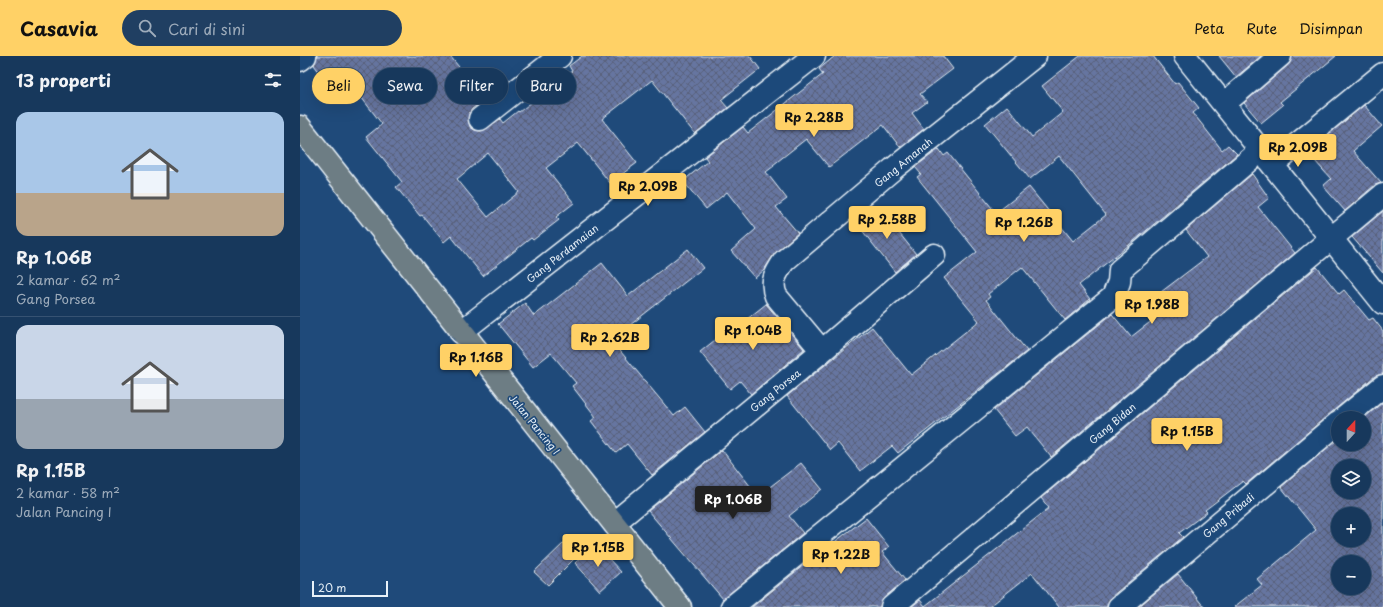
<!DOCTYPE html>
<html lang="id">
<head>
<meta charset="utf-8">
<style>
  body { margin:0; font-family:"Playpen Sans",sans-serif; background:#203f62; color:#f1f3f6; height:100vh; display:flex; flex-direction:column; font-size:15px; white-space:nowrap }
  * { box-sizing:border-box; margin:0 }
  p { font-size:13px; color:#9eacbb }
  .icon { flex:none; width:22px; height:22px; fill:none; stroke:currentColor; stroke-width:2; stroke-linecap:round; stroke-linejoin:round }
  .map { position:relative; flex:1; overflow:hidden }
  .details { display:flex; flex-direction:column; background:#17385c; width:300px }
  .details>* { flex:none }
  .top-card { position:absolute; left:12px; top:12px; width:380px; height:36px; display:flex; gap:8px }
  .needle { width:26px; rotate:21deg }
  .controls { position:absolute; left:1031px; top:355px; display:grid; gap:8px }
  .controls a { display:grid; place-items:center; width:40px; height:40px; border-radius:50%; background:#17385c; box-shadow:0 4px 16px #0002,0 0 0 1px #365272; font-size:20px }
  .scale { position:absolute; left:12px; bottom:10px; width:76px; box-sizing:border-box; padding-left:4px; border:2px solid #e8f1f8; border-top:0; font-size:11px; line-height:14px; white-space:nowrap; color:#e8f1f8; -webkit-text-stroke:3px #1f4a7a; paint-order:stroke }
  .price { position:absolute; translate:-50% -34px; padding:0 9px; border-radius:4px; background:#ffd166; color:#111; font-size:13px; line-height:26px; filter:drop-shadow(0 1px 2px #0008) }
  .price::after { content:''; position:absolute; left:50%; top:24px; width:12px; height:9px; margin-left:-6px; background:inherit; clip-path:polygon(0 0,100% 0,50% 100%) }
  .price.current { background:#222; color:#fff }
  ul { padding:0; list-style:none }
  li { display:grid; align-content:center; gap:8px; height:212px; padding:0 16px }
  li+li { border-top:1px solid #365272 }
  li span { display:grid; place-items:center; height:124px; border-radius:12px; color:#555 }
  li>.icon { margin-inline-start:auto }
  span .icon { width:72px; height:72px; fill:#fffc; stroke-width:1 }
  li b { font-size:17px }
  h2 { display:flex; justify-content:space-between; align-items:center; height:48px; padding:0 16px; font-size:17px }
  .tag { padding:0 14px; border-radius:18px; background:#17385c; box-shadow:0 4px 16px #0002,0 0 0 1px #365272; font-size:14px; line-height:36px }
  .tag.current { background:#ffd166; color:#111 }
  header { display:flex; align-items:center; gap:24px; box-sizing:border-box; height:56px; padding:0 20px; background:#ffd166; color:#111 }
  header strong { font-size:19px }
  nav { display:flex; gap:22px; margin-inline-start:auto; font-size:14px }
  .search { width:280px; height:36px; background:#203f62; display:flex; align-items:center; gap:10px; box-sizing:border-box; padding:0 14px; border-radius:22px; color:#9eacbb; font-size:15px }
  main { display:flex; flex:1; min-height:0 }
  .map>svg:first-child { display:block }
  .building { fill:url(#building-cross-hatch); stroke:#e8f1f8; fill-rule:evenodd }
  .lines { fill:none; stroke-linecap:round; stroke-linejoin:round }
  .minor-casing { stroke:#e8f1f8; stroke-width:25 }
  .major-casing { stroke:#e8f1f8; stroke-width:25 }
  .minor { stroke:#1f4a7a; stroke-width:22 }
  .major { stroke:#6d7d84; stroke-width:22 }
  .labels { text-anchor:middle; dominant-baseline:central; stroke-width:3.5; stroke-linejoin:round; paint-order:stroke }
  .street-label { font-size:10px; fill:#e8f1f8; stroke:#1f4a7a }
</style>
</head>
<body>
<header>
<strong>Casavia</strong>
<div class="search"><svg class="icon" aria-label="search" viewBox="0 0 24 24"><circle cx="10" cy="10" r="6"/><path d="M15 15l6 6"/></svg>Cari di sini</div>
<nav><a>Peta</a><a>Rute</a><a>Disimpan</a></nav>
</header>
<main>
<section class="details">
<h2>13 properti<svg class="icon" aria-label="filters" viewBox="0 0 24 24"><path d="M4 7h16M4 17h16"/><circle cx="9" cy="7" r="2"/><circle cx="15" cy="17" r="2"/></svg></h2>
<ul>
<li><span style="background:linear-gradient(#a9c7e8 65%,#b9a48a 0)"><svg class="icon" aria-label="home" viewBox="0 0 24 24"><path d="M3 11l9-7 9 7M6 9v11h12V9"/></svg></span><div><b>Rp 1.06B</b><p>2 kamar · 62 m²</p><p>Gang Porsea</p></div></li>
<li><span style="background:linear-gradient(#c9d6e8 60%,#9aa5b1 0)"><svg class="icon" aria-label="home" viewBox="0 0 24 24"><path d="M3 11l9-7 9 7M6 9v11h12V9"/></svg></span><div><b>Rp 1.15B</b><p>2 kamar · 58 m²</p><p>Jalan Pancing I</p></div></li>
</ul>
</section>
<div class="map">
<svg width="1083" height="551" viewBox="0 0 1083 551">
  <defs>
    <pattern id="building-cross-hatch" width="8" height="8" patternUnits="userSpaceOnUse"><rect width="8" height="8" fill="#6674a0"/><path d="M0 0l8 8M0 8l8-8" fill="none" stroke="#586079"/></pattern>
  </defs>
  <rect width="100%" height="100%" fill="#1f4a7a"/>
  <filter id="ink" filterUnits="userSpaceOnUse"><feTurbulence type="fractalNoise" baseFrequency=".025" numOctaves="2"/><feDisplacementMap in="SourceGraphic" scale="8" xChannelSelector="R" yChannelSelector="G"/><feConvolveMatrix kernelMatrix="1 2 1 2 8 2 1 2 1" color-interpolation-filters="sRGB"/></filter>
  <g filter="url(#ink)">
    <path class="building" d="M17 0H150L185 43 172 53 169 58 168 64 170 71 175 74 181 75 200 63 203 67 218 55 219 56 272 15 269 10 282 0H450L460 13 421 44 428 52 395 78 352 24 302 63 337 107 310 127 278 87 246 112 274 147 256 161 259 164 233 184 231 182 183 220 151 180 144 186 122 159 120 160 96 131 102 126 66 81 82 68 47 23 33 34 14 9ZM188 97 219 136 188 161 157 123Z
      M535 0H643L653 13 620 38 627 46 612 57 624 73 600 91 583 69 529 111 506 83 473 109 474 110 466 116 487 143 476 151 498 177 476 196 464 214 455 222 431 195 456 173 427 136 406 153 383 125 408 105 405 101 443 71 448 77 523 18 519 13Z
      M780 0H853L875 28 878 26 899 52 893 57 922 94 928 89 937 98 834 185 779 229 790 243 765 264 722 211 688 238 690 241 686 244 727 295 598 397 592 390 560 415 538 387 530 394 487 340 572 271 611 319 679 265 644 222 677 196 617 121 621 118 615 111 639 93 644 100 648 97 696 157 729 131 773 185 806 159 759 100 730 123 685 68 707 50 732 81 763 56 742 30Z
      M919 0H961L936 21Z
      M992 0H1036L980 46 983 49 961 67 944 47 988 9Z
      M1064 49 1082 70 1053 95 1081 127 1075 129 1045 155 1023 130 1031 123 1007 96Z
      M952 118 969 142 958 151 995 197 751 401 727 371 715 380 694 354 812 258 831 281 872 249 861 236 907 201 886 174Z
      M579 152 616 198 595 216 557 168Z
      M1083 155V217L1052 181Z
      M388 193 403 212 311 284 374 360 385 351 405 376 352 419 327 388 316 397 291 365 296 361 272 330 276 327 251 297 233 311 198 268 225 247 234 260 302 207 328 240Z
      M1017 211 1039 238 1044 234 1069 264 1073 262 1083 275V318L1075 320 946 428 943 425 905 454 907 456 879 477 883 481 811 541 807 551H759L732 517 689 551H611L620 544 625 550 749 452 741 442Z
      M466 248 504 293 451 338 440 325 430 333 400 296 430 272 432 275Z
      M1083 346V551H934L962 529 957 523 1016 474 981 431 1038 383V388H1064V362ZM1038 410H1064V436H1038ZM1038 458H1064V484H1038ZM1038 506H1064V532H1038Z
      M422 394 458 440 501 407 522 433 489 460 503 477 423 543 348 455Z
      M566 462 589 491 582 496 605 524 584 542 580 551H452L531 487 532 488Z
      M267 484 280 497 248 529 234 516Z
      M296 489 321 516 300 535 275 507Z
      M878 518 904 551H838Z"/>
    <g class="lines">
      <g class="minor-casing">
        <path id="minor" d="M885 0 1083 247
          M0 4 5 0
          M924 48 980 0
          M180 63 260 0
          M973 108 1083 18
          M161 276 514 0
          M522 295 476 240C470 226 476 217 484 205L593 113 735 0
          M1044 362 1083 330
          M314 467 522 295 634 199
          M432 551 813 241 819 226 820 214 961 94
          M592 551 1083 139
          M819 551 1038 367"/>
      </g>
      <g class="major-casing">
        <path id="major" d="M0 71 380 551"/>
      </g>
      <use href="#minor" class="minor"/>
      <use href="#major" class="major"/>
    </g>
  </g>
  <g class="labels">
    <g class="street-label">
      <text transform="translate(603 106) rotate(-39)">Gang Amanah</text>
      <text transform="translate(262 197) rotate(-38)">Gang Perdamaian</text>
      <text transform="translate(475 334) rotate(-39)">Gang Porsea</text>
      <text transform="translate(812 367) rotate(-40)">Gang Bidan</text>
      <text transform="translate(235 368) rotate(51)">Jalan Pancing I</text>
      <text transform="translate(928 459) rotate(-40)">Gang Pribadi</text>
    </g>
  </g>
</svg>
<div class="controls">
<a><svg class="needle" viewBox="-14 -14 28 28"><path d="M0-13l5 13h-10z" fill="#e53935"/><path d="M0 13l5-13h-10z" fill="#9eacbb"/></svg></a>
<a><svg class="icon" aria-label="layers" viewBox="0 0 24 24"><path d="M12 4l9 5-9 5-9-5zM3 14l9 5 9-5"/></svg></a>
<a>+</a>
<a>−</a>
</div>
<div class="scale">20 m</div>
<b class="price" style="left:514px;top:82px">Rp 2.28B</b>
<b class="price" style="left:998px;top:112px">Rp 2.09B</b>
<b class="price" style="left:348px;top:151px">Rp 2.09B</b>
<b class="price" style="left:587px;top:184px">Rp 2.58B</b>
<b class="price" style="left:724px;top:187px">Rp 1.26B</b>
<b class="price" style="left:852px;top:269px">Rp 1.98B</b>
<b class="price" style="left:453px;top:295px">Rp 1.04B</b>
<b class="price" style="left:310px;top:302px">Rp 2.62B</b>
<b class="price" style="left:176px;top:322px">Rp 1.16B</b>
<b class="price" style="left:887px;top:396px">Rp 1.15B</b>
<b class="price current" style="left:433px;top:464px">Rp 1.06B</b>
<b class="price" style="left:298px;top:512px">Rp 1.15B</b>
<b class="price" style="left:541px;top:519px">Rp 1.22B</b>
<div class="top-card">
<a class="tag current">Beli</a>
<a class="tag">Sewa</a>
<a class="tag">Filter</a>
<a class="tag">Baru</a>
</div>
</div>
</main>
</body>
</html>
